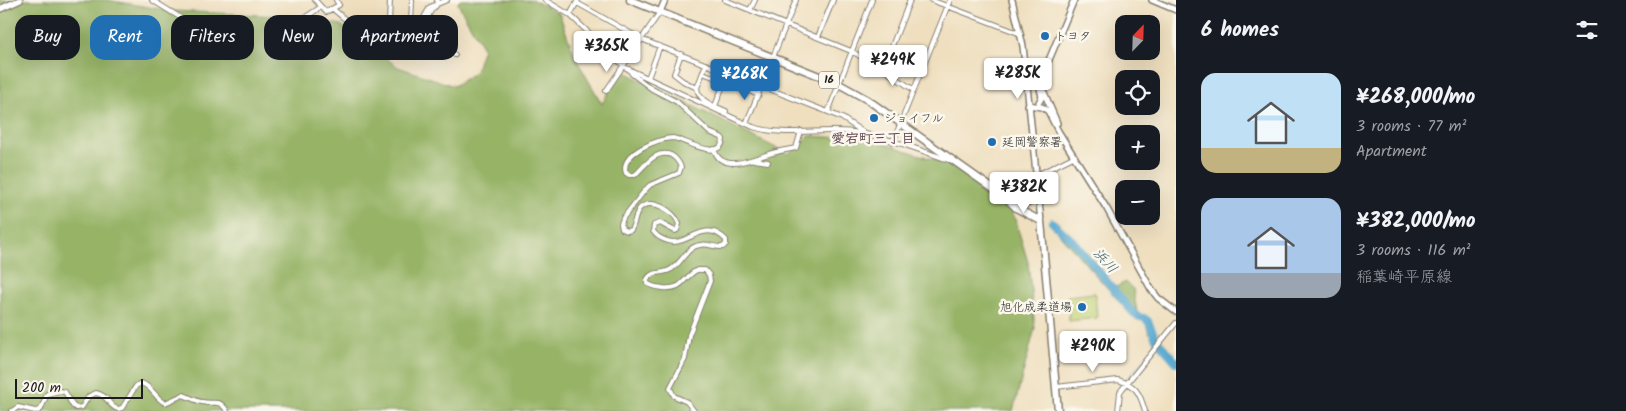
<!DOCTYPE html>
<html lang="en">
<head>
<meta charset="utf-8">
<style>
  body { margin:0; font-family:Kalam,"Klee One",sans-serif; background:#242831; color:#f1f3f6; height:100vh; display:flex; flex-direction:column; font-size:19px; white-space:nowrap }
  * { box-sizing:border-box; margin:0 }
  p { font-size:16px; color:#9ea1a6 }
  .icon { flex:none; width:28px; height:28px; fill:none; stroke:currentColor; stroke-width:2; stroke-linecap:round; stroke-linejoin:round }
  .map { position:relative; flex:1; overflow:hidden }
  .details { display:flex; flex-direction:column; background:#171b24; width:450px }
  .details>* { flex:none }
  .hud { position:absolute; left:15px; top:15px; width:475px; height:45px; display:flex; gap:10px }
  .needle { width:32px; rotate:23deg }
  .tools { position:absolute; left:1115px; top:15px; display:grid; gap:10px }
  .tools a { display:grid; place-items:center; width:45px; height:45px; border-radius:10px; background:#171b24; box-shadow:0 5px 20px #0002; font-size:25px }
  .scale { position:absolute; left:15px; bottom:12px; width:128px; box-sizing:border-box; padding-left:5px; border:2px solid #1c1c1c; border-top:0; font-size:14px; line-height:18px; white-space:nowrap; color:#1c1c1c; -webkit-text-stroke:4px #fbf7ec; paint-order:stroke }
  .price { position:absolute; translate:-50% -42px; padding:0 11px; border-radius:5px; background:#fff; color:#222; font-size:16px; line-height:32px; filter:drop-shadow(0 1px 2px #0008) }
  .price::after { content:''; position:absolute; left:50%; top:30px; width:15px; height:11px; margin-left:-8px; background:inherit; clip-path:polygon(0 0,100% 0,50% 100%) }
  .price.on { background:#1f6fb2; color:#fff }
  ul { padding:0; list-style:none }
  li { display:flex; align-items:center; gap:15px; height:125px; padding:0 25px }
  li span { display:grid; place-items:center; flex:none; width:140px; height:100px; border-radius:15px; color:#555 }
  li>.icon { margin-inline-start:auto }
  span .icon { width:60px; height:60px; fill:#fffc; stroke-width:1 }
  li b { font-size:21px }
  h2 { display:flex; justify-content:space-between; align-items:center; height:60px; padding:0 25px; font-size:21px }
  .pill { padding:0 18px; border-radius:15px; background:#171b24; box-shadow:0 5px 20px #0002; font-size:18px; line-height:45px }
  .pill.on { background:#1f6fb2; color:#fff }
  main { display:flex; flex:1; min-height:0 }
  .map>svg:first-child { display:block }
  .green { fill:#bed175; stroke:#6d7648 }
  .forest { fill:#96b366; stroke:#596841 }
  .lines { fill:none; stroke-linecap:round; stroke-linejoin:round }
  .stream { stroke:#52a6ce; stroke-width:1 }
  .river { stroke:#52a6ce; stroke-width:8 }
  .minor-casing { stroke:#867e6e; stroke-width:6 }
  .tertiary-casing { stroke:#867e6e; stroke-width:8 }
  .secondary-casing { stroke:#867e6e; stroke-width:8 }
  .primary-casing { stroke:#867e6e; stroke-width:9 }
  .minor { stroke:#fff; stroke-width:4 }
  .tertiary { stroke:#fff; stroke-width:5 }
  .secondary { stroke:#fff; stroke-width:5.5 }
  .primary { stroke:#fff; stroke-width:6 }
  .poi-dot { fill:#1f6fb2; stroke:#fbf7ec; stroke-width:2 }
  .labels { text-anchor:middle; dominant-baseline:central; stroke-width:5; stroke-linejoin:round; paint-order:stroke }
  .shield { fill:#fbf7ec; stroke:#5f5e5a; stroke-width:1 }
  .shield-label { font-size:11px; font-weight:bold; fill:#1c1c1c }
  .poi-label { font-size:12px; fill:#1c1c1c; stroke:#fbf7ec; text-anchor:start }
  .neighbourhood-label { font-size:14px; font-weight:bold; fill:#5d4453; stroke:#fbf7ec }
  .water-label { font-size:14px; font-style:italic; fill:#345a6c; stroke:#fbf7ec }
</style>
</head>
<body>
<main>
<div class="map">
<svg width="1176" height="411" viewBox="0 0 1176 411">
  <rect width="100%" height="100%" fill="#fbf7ec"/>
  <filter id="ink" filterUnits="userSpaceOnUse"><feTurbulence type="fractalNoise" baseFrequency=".02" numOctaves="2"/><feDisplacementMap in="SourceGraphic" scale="10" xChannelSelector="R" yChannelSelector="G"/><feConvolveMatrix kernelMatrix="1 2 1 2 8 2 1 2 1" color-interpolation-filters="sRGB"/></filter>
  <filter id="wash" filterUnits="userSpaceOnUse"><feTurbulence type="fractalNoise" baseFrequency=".0096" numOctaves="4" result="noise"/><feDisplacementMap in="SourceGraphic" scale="20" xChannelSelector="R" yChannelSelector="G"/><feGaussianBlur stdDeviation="1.12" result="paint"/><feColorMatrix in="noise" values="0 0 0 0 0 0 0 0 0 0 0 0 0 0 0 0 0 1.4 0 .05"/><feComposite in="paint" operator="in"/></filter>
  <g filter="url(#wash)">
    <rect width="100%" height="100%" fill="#efdfbf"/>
    <path class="green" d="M1095 293 1097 318 1069 321 1067 296Z"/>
    <path class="forest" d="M0 0H107L172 11 301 17 341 25 398 67 454 86 475 72 483 48 458 4 459 0H533L559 13 575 57 602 104 621 70 788 154 809 136 870 139 955 166 1011 206 1028 262 1035 328 1013 411H0Z
      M1052 223 1067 234 1116 287 1126 282 1133 289 1138 318H1134L1052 226Z
      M1143 316 1147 318 1160 338 1154 342 1147 328 1148 326 1143 320Z"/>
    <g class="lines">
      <path class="stream" d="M1126 380 1147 356"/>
      <path class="river" d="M1052 222 1073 241 1135 315 1140 317
        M1144 318 1148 321 1156 339 1176 362"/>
    </g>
  </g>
  <g filter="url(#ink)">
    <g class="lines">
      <g class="minor-casing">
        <path id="minor" d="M152 0 181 18
          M315 0 326 12 339 5 336 0
          M390 0 389 22 385 23 381 43 382 46 386 49 407 47 430 7 447 0
          M437 0 436 6 432 9 420 32 455 55
          M545 0 570 15 626 68 753 127C785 137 820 128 853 132 886 136 918 150 949 160
          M725 0 851 51 883 69 914 90
          M931 0 1021 34
          M577 3 641 39 828 112 842 118 863 132
          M333 9 358 30H365
          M750 10 755 0
          M570 15 578 0
          M298 22 321 7
          M411 25 412 0
          M818 37 833 0
          M681 54 674 74 683 81 697 88 706 64
          M629 69 632 74 652 89 677 102 709 132 721 137 723 139C722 163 683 139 673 138 658 138 619 154 626 173L629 175H635C645 166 655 149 671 155 676 158 679 162 681 167L679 173 650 185 645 190 623 218 621 224 622 229 627 231 631 230C635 224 635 214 640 208 653 197 675 212 679 224L677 230 675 231 660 223 654 225 653 231C656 236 660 238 665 240 687 250 703 216 726 240V244L723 247C715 248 708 243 700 245 685 247 681 267 667 271 659 274 651 271 647 280V283C652 287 657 287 663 288 684 290 682 278 697 270H705L709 275 710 281 689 335 685 359 670 388 674 396 687 402 694 411
          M883 69 910 0
          M703 73 759 95
          M648 78 660 46
          M697 88C699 102 715 106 726 111L725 114
          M606 91 660 12
          M715 106 728 73
          M828 112 872 0
          M746 124 796 0
          M893 142 950 0
          M714 149C721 174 753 159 769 154 778 151 787 150 796 148L801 131
          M754 160 768 162
          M1035 176 1075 156
          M1056 387 1118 380C1136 385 1140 393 1145 411
          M12 411 18 407 35 411
          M38 411 41 409 47 394 60 391 65 392 73 406 76 408 82 407 89 396 96 393C110 396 108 407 118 409L122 408 136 386 141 383C152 386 155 398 165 403L183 395C190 397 195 401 202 402 215 405 219 398 227 411
          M1118 411 1120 392 1123 388 1176 323"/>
      </g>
      <g class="tertiary-casing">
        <path id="tertiary" d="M1012 0 1023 46 1041 221
          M1152 0 1176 10
          M660 12 665 0
          M1043 90 1057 123
          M1039 102 1042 97 1039 84 1074 0
          M1028 105 1042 107 1048 111 1058 131 1107 209 1151 289 1158 298 1176 312
          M1010 200C1021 205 1029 206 1038 197"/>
      </g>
      <g class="secondary-casing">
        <path id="secondary" d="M0 9 20 0"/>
      </g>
      <g class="primary-casing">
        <path id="primary" d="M630 0 839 84 868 100 1006 198 1016 208 1041 221 1058 411"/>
      </g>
      <use href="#minor" class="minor"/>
      <use href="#tertiary" class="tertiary"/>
      <use href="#secondary" class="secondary"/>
      <use href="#primary" class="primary"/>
    </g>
  </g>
  <g class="poi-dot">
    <circle cx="1045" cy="36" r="5"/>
    <circle cx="874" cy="118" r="5"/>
    <circle cx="992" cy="142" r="5"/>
    <circle cx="1082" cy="307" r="5"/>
  </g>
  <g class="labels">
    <rect class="shield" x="819" y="71.5" width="20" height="17" rx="4"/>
    <g class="shield-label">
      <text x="829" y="80">16</text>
    </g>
    <g class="poi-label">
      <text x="1055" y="36">トヨタ</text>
      <text x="884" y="118">ジョイフル</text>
      <text x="1002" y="142">延岡警察署</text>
      <text x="1072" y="307" text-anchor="end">旭化成柔道場</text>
    </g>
    <g class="neighbourhood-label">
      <text x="873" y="139">愛宕町三丁目</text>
    </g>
    <g class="water-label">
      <text transform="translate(1105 261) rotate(48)">浜川</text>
    </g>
  </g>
</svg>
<div class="tools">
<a><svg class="needle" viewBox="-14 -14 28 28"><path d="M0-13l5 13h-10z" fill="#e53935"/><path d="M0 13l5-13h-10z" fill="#9ea1a6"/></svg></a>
<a><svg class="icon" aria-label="locate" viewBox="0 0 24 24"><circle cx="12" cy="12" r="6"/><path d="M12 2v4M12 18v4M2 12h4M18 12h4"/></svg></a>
<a>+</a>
<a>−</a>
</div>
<div class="scale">200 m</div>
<b class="price" style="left:607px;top:73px">¥365K</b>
<b class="price" style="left:893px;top:87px">¥249K</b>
<b class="price" style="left:1018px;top:100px">¥285K</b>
<b class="price on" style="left:745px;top:101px">¥268K</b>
<b class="price" style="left:1024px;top:214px">¥382K</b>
<b class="price" style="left:1093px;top:373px">¥290K</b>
<div class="hud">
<a class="pill">Buy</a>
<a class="pill on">Rent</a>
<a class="pill">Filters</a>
<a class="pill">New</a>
<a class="pill">Apartment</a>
</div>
</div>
<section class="details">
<h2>6 homes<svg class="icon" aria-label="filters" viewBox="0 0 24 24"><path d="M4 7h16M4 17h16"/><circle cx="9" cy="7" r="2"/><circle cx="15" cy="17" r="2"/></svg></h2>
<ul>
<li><span style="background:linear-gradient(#bfe0f5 75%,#c2b280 0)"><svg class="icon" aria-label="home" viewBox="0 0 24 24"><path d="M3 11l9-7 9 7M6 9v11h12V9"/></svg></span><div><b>¥268,000/mo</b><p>3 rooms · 77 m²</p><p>Apartment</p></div></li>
<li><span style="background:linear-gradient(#a9c7e8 75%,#9aa5b1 0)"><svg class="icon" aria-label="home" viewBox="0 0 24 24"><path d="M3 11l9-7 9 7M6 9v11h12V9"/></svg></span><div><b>¥382,000/mo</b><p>3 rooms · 116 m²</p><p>稲葉崎平原線</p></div></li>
</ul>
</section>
</main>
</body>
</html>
